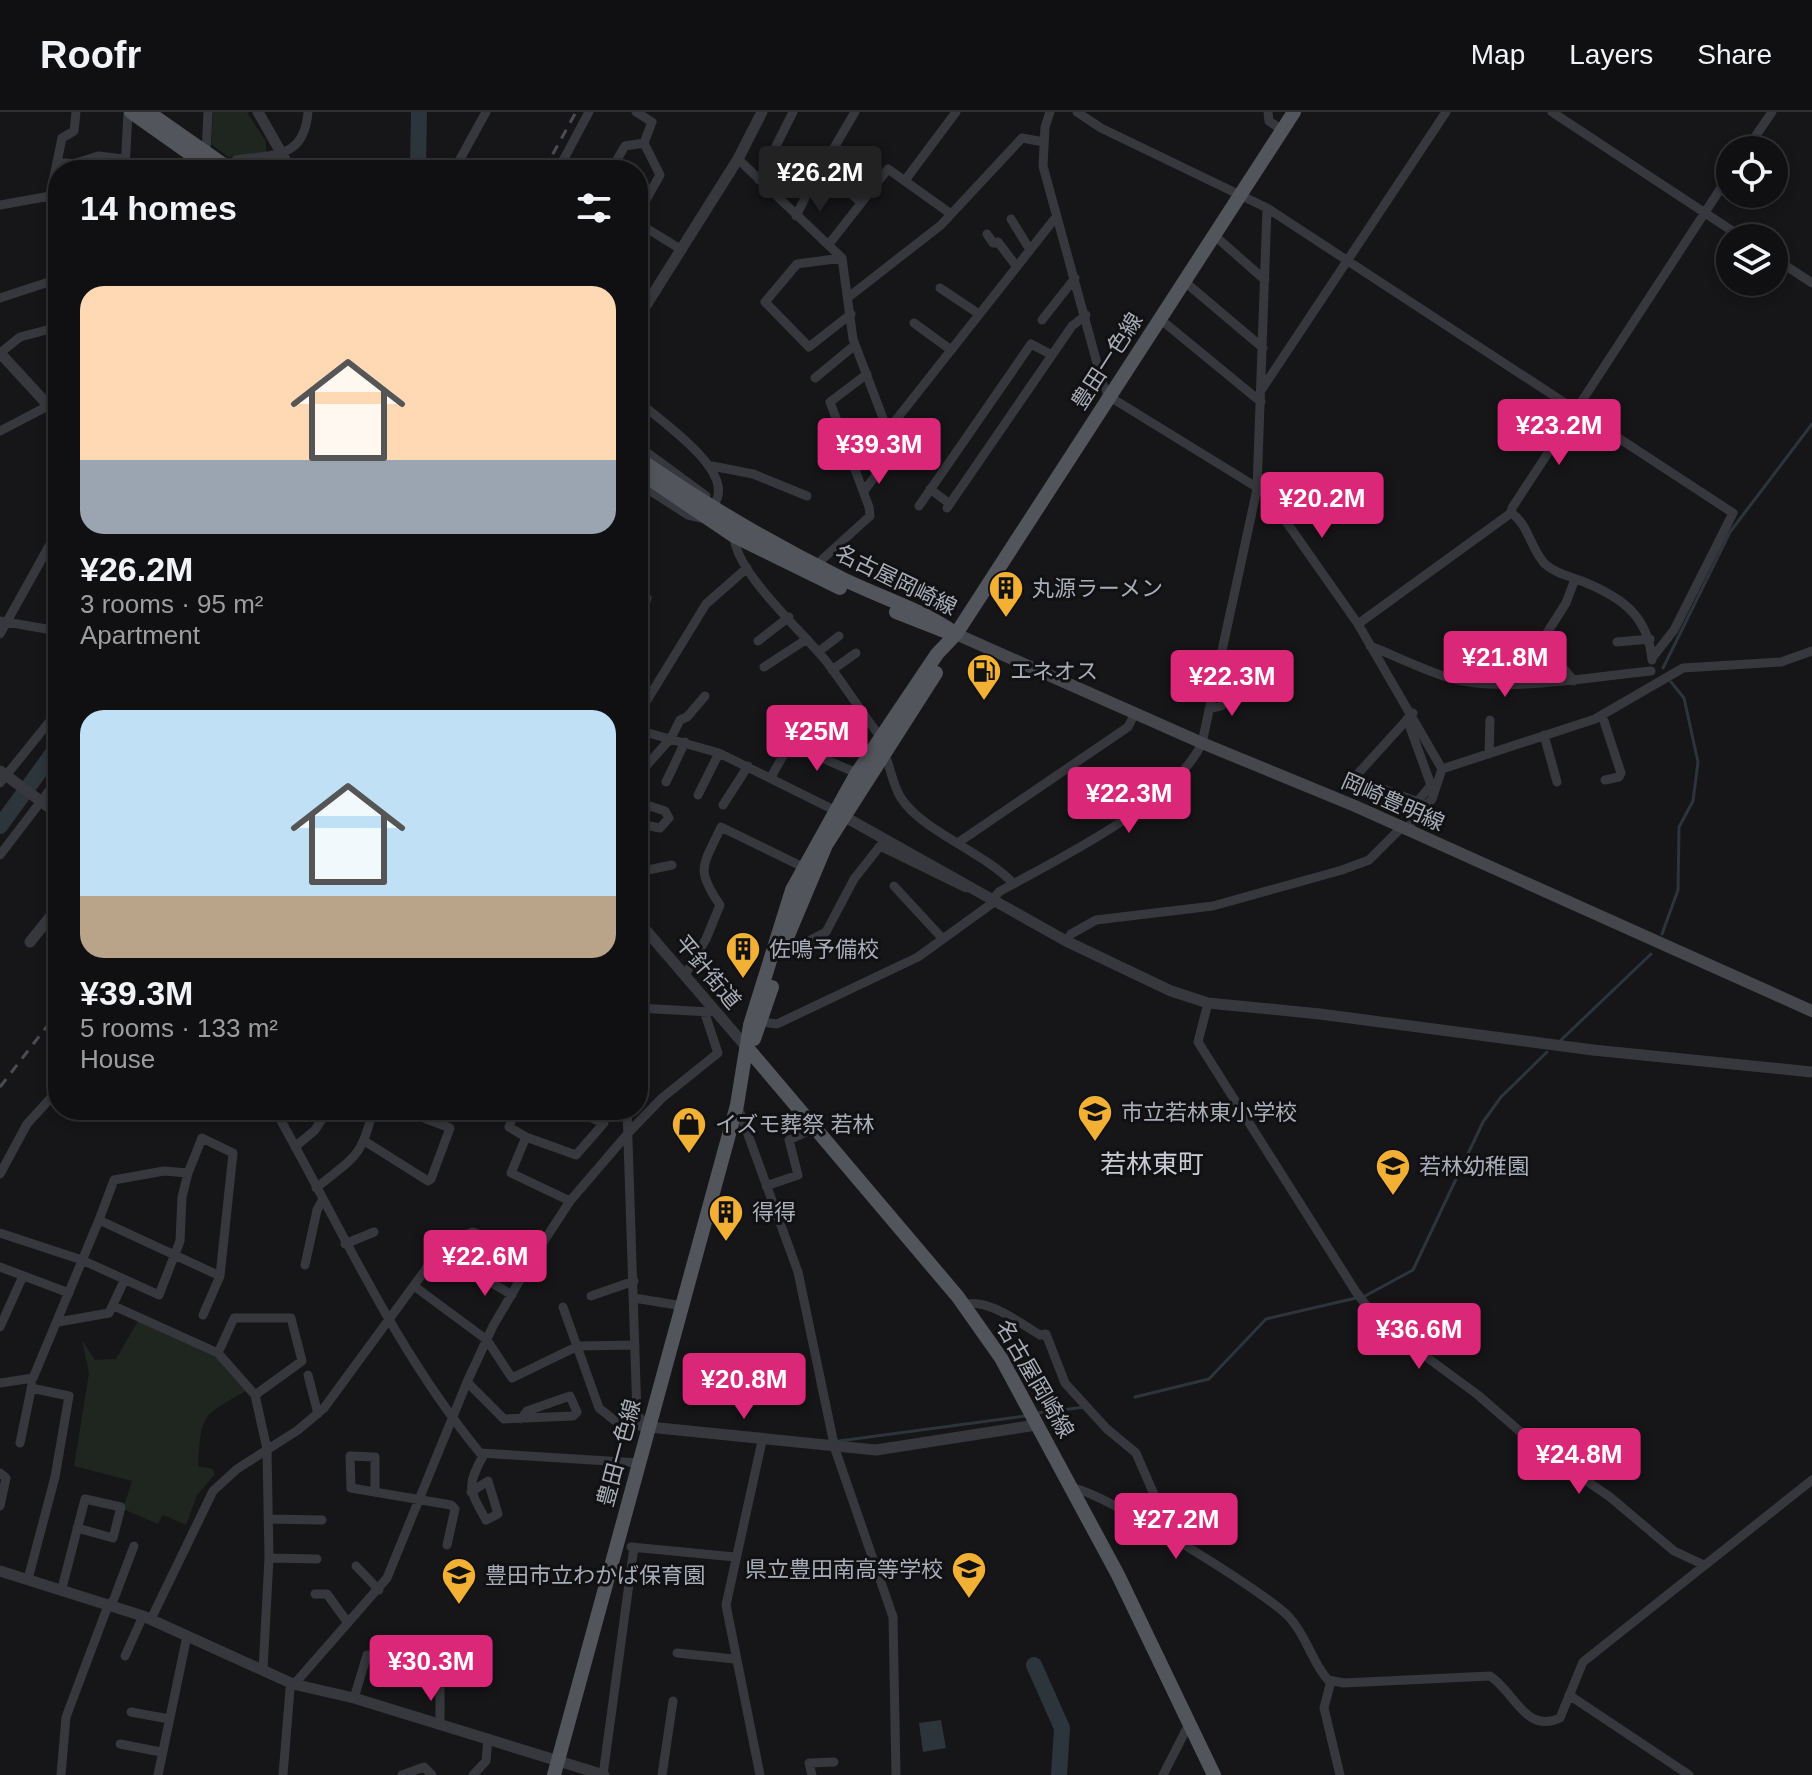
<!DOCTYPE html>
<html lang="en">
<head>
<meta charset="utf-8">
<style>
  body { margin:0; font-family:Arial,"Noto Sans JP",sans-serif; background:#19191b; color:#f1f3f6; height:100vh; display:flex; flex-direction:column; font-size:30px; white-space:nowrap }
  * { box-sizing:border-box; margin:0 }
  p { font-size:26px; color:#9c9d9f }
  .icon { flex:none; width:44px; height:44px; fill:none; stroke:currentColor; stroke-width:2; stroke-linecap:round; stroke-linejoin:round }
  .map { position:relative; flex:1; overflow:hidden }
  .panel { position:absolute; left:48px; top:48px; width:600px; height:960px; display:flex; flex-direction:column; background:#101012; border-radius:32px; box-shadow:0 4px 12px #0003,0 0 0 2px #303032 }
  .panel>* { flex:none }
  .controls { position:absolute; left:1716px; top:24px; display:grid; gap:16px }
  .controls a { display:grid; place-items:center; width:72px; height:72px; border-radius:50%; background:#101012; box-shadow:0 4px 12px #0003,0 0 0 2px #303032; font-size:40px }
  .price { position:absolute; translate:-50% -68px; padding:0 18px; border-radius:8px; background:#db2777; color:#fff; font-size:26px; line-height:52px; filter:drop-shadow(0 2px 4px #0008) }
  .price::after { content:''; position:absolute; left:50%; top:48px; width:24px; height:18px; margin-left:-12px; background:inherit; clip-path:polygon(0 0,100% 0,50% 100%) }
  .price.selected { background:#222; color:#fff }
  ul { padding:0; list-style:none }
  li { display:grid; align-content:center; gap:16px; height:424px; padding:0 32px }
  li span { display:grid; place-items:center; height:248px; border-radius:24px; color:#555 }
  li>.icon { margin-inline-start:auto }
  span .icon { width:144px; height:144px; fill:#fffc; stroke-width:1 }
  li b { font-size:34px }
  h2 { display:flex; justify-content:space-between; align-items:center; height:96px; padding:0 32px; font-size:34px }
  header { display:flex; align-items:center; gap:48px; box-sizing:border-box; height:112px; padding:0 40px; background:#101012; border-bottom:2px solid #303032 }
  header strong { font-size:38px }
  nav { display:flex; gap:44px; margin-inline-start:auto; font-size:28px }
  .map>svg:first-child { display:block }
  .green { fill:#1e261f }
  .water { fill:#2c353c }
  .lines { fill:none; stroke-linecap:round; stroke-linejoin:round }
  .stream { stroke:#2c353c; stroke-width:3 }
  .river { stroke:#2c353c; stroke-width:16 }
  .minor { stroke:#37383d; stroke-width:9 }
  .tertiary { stroke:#37383d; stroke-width:11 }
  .secondary { stroke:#45474d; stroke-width:12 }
  .primary { stroke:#53555c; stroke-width:14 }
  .rail { stroke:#4a4c52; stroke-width:3; stroke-dasharray:10 8; stroke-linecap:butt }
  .labels { text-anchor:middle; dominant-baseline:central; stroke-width:6; stroke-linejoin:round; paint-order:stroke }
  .street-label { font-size:22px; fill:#a8adb8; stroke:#111113 }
  .poi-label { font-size:22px; fill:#a8adb8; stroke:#111113; text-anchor:start }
  .quarter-label { font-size:26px; fill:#c9ccd4; stroke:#111113 }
</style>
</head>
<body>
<header>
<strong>Roofr</strong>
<nav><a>Map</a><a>Layers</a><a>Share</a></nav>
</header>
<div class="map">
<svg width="1812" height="1663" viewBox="0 0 1812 1663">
  <rect width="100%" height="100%" fill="#161618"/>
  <path class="green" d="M213 0H247L266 30V40L228 45 211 32Z
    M138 1209 214 1239 246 1279C200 1305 202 1301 198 1354L212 1357 215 1362 197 1383 186 1413 163 1403 158 1412 123 1397 132 1369 74 1354 89 1261 82 1228 95 1248 116 1247Z"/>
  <path class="water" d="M941 1608 946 1636 923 1640 919 1611Z"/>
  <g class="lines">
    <path class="stream" d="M1663 556 1730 420 1812 312
      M1662 822 1678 778 1679 715 1693 689 1698 650 1684 586 1671 570
      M1560 929 1651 842
      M1365 1184 1413 1158 1483 1010 1501 985 1547 940
      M1135 1285 1209 1267 1266 1207 1356 1186
      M1037 1301 1085 1295
      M623 1303 635 1306
      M839 1329 1026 1304"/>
    <path class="river" d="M418 58 419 0
      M0 714 58 634
      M1034 1553 1062 1616 1059 1663"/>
    <path class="minor" d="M636 0 652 10 644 31 660 63 638 102
      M855 0 832 39 853 46 879 65
      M1050 0 1045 15 1043 54 1103 273 1110 285 1266 381 1358 512 1442 657 1432 687 1406 717
      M1077 0 1101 16 1267 96 1733 401 1674 518 1652 546
      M1268 0 1269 9 1282 18
      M1552 0 1743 126
      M1746 38 1772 0
      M206 40 208 0
      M738 47 842 146 853 227 895 338 864 379
      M236 48C275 42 304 47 308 0
      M58 50 73 52 98 44 124 47
      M125 58 128 0
      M454 58 486 0
      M558 58 589 0
      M611 58 625 34 644 31
      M906 67 956 0
      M759 68 793 0
      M0 93 50 84
      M796 104 817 62 836 68 859 89
      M1011 107 1030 138
      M638 111 682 138
      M58 115 50 84 62 26 74 19 76 0
      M987 122 993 131 998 130 1017 155
      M1215 124 1265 168
      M829 132 888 57 951 102
      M842 146 797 152 765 190 809 235 851 202
      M1774 146 1812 171
      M1185 170 1263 236
      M940 176 979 202
      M850 184 941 113 1022 26 1044 30
      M0 186 58 167
      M1160 207 1261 290
      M1042 208 1075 166
      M914 211 951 238
      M0 241 20 225 58 215
      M815 266 855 233
      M1262 277 1446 0
      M638 289C659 308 738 360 714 392
      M888 318 1056 105
      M0 319 48 294
      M638 334 706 384
      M712 354 753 362 807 384
      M638 371 688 403 701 406
      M930 377 950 392
      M919 394 1031 232 1052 243
      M947 396 1072 214 1086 203
      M1511 401C1528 411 1531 438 1545 452 1556 462 1570 464 1584 470 1623 486 1648 504 1652 548
      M734 424C735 460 803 520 826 549 845 574 862 601 881 626
      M816 453 870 404 869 395 830 290 867 262
      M638 484 640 482
      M0 509 58 519
      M1358 512 1511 401 1512 396 1730 62
      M638 516 647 486
      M0 522 58 418
      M758 529 789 505
      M1541 530 1574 569
      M1617 530 1650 527
      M1370 534C1396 544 1423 558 1450 566 1501 582 1597 564 1651 559
      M818 540 839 524
      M764 555 807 527
      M832 558 856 541
      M1500 570 1508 562 1509 544 1516 538 1538 535 1566 491 1575 467
      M638 576 649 584
      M1209 597 1221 594 1233 580
      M1413 601 1354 666 1426 693
      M638 603 706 492 747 456
      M1602 603 1621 661 1619 665 1605 668
      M1407 607 1431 673 1417 690
      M638 618 719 641 834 698
      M1544 623 1557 670
      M789 632 857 661
      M884 640C890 654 893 674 901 686 922 719 984 740 1014 772
      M1489 642 1490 608
      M1442 657 1595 607 1683 556 1781 550 1812 539
      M638 663 671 626 680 608 687 605 705 584
      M771 665 796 621 820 602
      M666 670 685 630
      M0 671 58 599
      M698 683 719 641
      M723 693 748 654
      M638 725C639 715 640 700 650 694L665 699 669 706 660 716 640 712
      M959 730 1128 615 1135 601
      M0 743 58 667
      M638 760 672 753
      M894 774 942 826
      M992 788 999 780C1057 747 1174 692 1202 631L1257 377 1267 96
      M1066 829 1071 822 1096 808 1213 794 1342 758 1369 748 1402 715
      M784 832 797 835 826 820 854 767 880 734 966 776
      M685 863 706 827 720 793C694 756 704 753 721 715L803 755
      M1208 891 1198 930 1356 1180 1379 1210 1478 1283 1539 1336 1610 1385 1674 1439 1702 1452
      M638 896 710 900
      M762 910 777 912 918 845 994 790
      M738 995 798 1160 835 1337 893 1505 896 1663
      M275 998C341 1115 394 1236 480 1341L640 1351
      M516 998 509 1015 526 1025 511 1061 570 1089
      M572 998 604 1011
      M627 998 637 1303 649 1315
      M476 1003 478 998
      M526 1025 576 1043 604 1011 605 998
      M202 1026 233 1041 220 1164 99 1108 114 1068 164 1059 188 1061Z
      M366 1030 428 1069 431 1067 450 1016 403 998
      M295 1035 315 1018 328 998
      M0 1062 27 1012 58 978
      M766 1074 798 1063 789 1028 815 1016
      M316 1076C354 1045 361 1047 373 998
      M0 1121 82 1148 159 1183 180 1129 182 1085 188 1061
      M345 1132 374 1120
      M305 1153 317 1098 322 1089
      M0 1155 69 1181
      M475 1161 512 1183
      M414 1174 487 1228 512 1266 578 1234 635 1233
      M591 1184 634 1169
      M634 1186 683 1194
      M964 1193C987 1185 1021 1212 1040 1223L1046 1222 1065 1271 1107 1317 1136 1341 1162 1401
      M114 1194 218 1241 234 1206H291L302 1249 255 1283 267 1337 269 1446 263 1558
      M563 1195 599 1296 614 1308 648 1316
      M203 1203 220 1164
      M58 1210 109 1201 124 1169
      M0 1215 23 1164
      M218 1241 255 1283
      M308 1263 318 1302
      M467 1270 504 1307 573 1304 577 1300 570 1284 527 1299 521 1307
      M0 1271 33 1266 99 1108
      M20 1331 32 1273
      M0 1361 6 1366 0 1394
      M1072 1376C1102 1379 1266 1480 1289 1505 1307 1524 1311 1549 1328 1568L1344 1571 1490 1564C1514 1579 1525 1622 1560 1606L1583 1550 1812 1368
      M375 1380V1345L350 1344 351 1376 451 1393 455 1397 447 1433
      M471 1380 488 1369 498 1402 486 1408C469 1377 466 1375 483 1344
      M268 1407 322 1408
      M631 1435 735 1445
      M269 1446 317 1447
      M356 1454 379 1478
      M28 1467 55 1365 69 1284 31 1276
      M62 1476 85 1387 121 1395 113 1426 77 1416
      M315 1482H327L348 1511
      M112 1492 134 1434
      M151 1507 213 1379 237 1357 298 1318 324 1296 445 1131 473 1120 533 1146
      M677 1541 734 1547
      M125 1544 143 1504
      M1331 1569 1324 1596 1340 1663
      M1569 1583 1689 1663
      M354 1586 367 1543H385
      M131 1600 169 1607
      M440 1612V1533
      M120 1632 161 1640
      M61 1663 66 1605 109 1491
      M158 1663 187 1524
      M283 1663 290 1577 387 1466 467 1270 493 1214 533 1146 570 1089 630 1019 662 986 718 941 705 902
      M402 1663 424 1655 432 1663
      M473 1663 486 1649 488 1626
      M603 1663 634 1435
      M662 1663 673 1589
      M760 1663 726 1493 762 1329
      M812 1663 809 1651 834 1650
      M1163 1663 1189 1612"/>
    <path class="tertiary" d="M258 0 291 58
      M638 206 738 47 762 0
      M0 241 58 304
      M0 659 58 702
      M838 701 1066 829 1171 879 1208 891 1320 902 1593 938 1812 960
      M638 809 748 937
      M30 830 58 795
      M649 1315 876 1338 1036 1313
      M0 1459 143 1504 293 1572 354 1586 604 1663"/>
    <path class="secondary" d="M956 522 1202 631 1355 694 1812 899"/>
    <path class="primary" d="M131 0 213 58
      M148 0 231 58
      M638 346C702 391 769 430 839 465 878 485 920 496 956 522
      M638 359 734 424 840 476
      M896 500 947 520
      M786 828 826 733 936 561
      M754 927 772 875
      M749 938 958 1185 1001 1246 1118 1463 1214 1663
      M554 1663 737 993 750 913 792 778 857 661 937 542 956 522 1294 0"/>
    <path class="rail" d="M544 58 576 0
      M0 975 58 900"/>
  </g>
  <defs>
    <g id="building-pin" transform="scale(1.8)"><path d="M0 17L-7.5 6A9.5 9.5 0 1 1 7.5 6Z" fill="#f2b134" stroke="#111113"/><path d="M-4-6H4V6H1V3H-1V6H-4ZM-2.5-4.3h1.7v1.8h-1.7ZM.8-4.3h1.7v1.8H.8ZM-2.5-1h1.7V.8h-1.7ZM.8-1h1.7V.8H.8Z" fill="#111"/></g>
    <g id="fuel-pin" transform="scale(1.8)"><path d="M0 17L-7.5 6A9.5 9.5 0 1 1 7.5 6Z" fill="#f2b134" stroke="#111113"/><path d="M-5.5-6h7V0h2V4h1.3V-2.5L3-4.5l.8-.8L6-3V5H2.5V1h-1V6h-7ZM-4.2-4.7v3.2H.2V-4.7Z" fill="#111"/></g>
    <g id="school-pin" transform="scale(1.8)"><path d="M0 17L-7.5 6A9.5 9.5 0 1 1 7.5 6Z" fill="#f2b134" stroke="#111113"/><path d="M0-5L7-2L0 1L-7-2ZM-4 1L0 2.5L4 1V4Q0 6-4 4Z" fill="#111"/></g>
    <g id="shop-pin" transform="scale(1.8)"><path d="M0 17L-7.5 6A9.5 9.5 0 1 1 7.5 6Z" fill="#f2b134" stroke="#111113"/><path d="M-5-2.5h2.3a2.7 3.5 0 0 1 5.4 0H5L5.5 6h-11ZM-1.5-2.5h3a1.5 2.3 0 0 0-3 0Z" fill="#111"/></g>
  </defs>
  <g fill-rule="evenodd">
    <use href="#building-pin" x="1006" y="476"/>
    <use href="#fuel-pin" x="984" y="559"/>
    <use href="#building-pin" x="743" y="837"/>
    <use href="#school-pin" x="1095" y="1000"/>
    <use href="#shop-pin" x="689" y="1012"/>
    <use href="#school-pin" x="1393" y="1054"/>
    <use href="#building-pin" x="726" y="1100"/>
    <use href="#school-pin" x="969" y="1457"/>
    <use href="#school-pin" x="459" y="1463"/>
  </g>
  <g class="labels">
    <g class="street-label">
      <text transform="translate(1107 249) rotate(-57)">豊田一色線</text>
      <text transform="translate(896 468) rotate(26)">名古屋岡崎線</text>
      <text transform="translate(1393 690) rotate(24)">岡崎豊明線</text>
      <text transform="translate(708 860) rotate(50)">平針街道</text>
      <text transform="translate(1035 1267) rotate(60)">名古屋岡崎線</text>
      <text transform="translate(619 1341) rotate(-75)">豊田一色線</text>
    </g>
    <g class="poi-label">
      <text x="1032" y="476">丸源ラーメン</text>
      <text x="1010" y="559">エネオス</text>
      <text x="769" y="837">佐鳴予備校</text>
      <text x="1121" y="1000">市立若林東小学校</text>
      <text x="715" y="1012">イズモ葬祭 若林</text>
      <text x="1419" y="1054">若林幼稚園</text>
      <text x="752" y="1100">得得</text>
      <text x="943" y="1457" text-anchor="end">県立豊田南高等学校</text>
      <text x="485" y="1463">豊田市立わかば保育園</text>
    </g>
    <g class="quarter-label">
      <text x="1152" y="1052">若林東町</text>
    </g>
  </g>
</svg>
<div class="controls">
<a><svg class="icon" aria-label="locate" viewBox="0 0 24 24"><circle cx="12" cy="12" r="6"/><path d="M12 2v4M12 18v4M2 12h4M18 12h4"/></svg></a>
<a><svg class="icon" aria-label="layers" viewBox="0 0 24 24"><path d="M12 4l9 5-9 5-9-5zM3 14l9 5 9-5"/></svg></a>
</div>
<b class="price selected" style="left:820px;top:102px">¥26.2M</b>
<b class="price" style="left:1559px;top:355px">¥23.2M</b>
<b class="price" style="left:879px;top:374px">¥39.3M</b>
<b class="price" style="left:1322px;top:428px">¥20.2M</b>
<b class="price" style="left:1505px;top:587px">¥21.8M</b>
<b class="price" style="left:1232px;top:606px">¥22.3M</b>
<b class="price" style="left:817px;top:661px">¥25M</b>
<b class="price" style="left:1129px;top:723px">¥22.3M</b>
<b class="price" style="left:485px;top:1186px">¥22.6M</b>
<b class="price" style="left:1419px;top:1259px">¥36.6M</b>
<b class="price" style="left:744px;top:1309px">¥20.8M</b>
<b class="price" style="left:1579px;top:1384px">¥24.8M</b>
<b class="price" style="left:1176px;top:1449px">¥27.2M</b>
<b class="price" style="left:431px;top:1591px">¥30.3M</b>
<section class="panel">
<h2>14 homes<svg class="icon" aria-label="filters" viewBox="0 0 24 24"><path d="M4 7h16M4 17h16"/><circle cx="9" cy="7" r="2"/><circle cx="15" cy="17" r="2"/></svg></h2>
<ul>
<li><span style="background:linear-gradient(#ffd9b3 70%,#9aa5b1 0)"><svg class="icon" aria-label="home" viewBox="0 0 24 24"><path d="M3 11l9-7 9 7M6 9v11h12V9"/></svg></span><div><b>¥26.2M</b><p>3 rooms · 95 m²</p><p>Apartment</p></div></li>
<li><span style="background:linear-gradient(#bfe0f5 75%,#b9a48a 0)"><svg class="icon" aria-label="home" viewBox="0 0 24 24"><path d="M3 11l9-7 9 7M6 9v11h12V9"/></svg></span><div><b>¥39.3M</b><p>5 rooms · 133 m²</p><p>House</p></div></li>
</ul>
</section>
</div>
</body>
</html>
